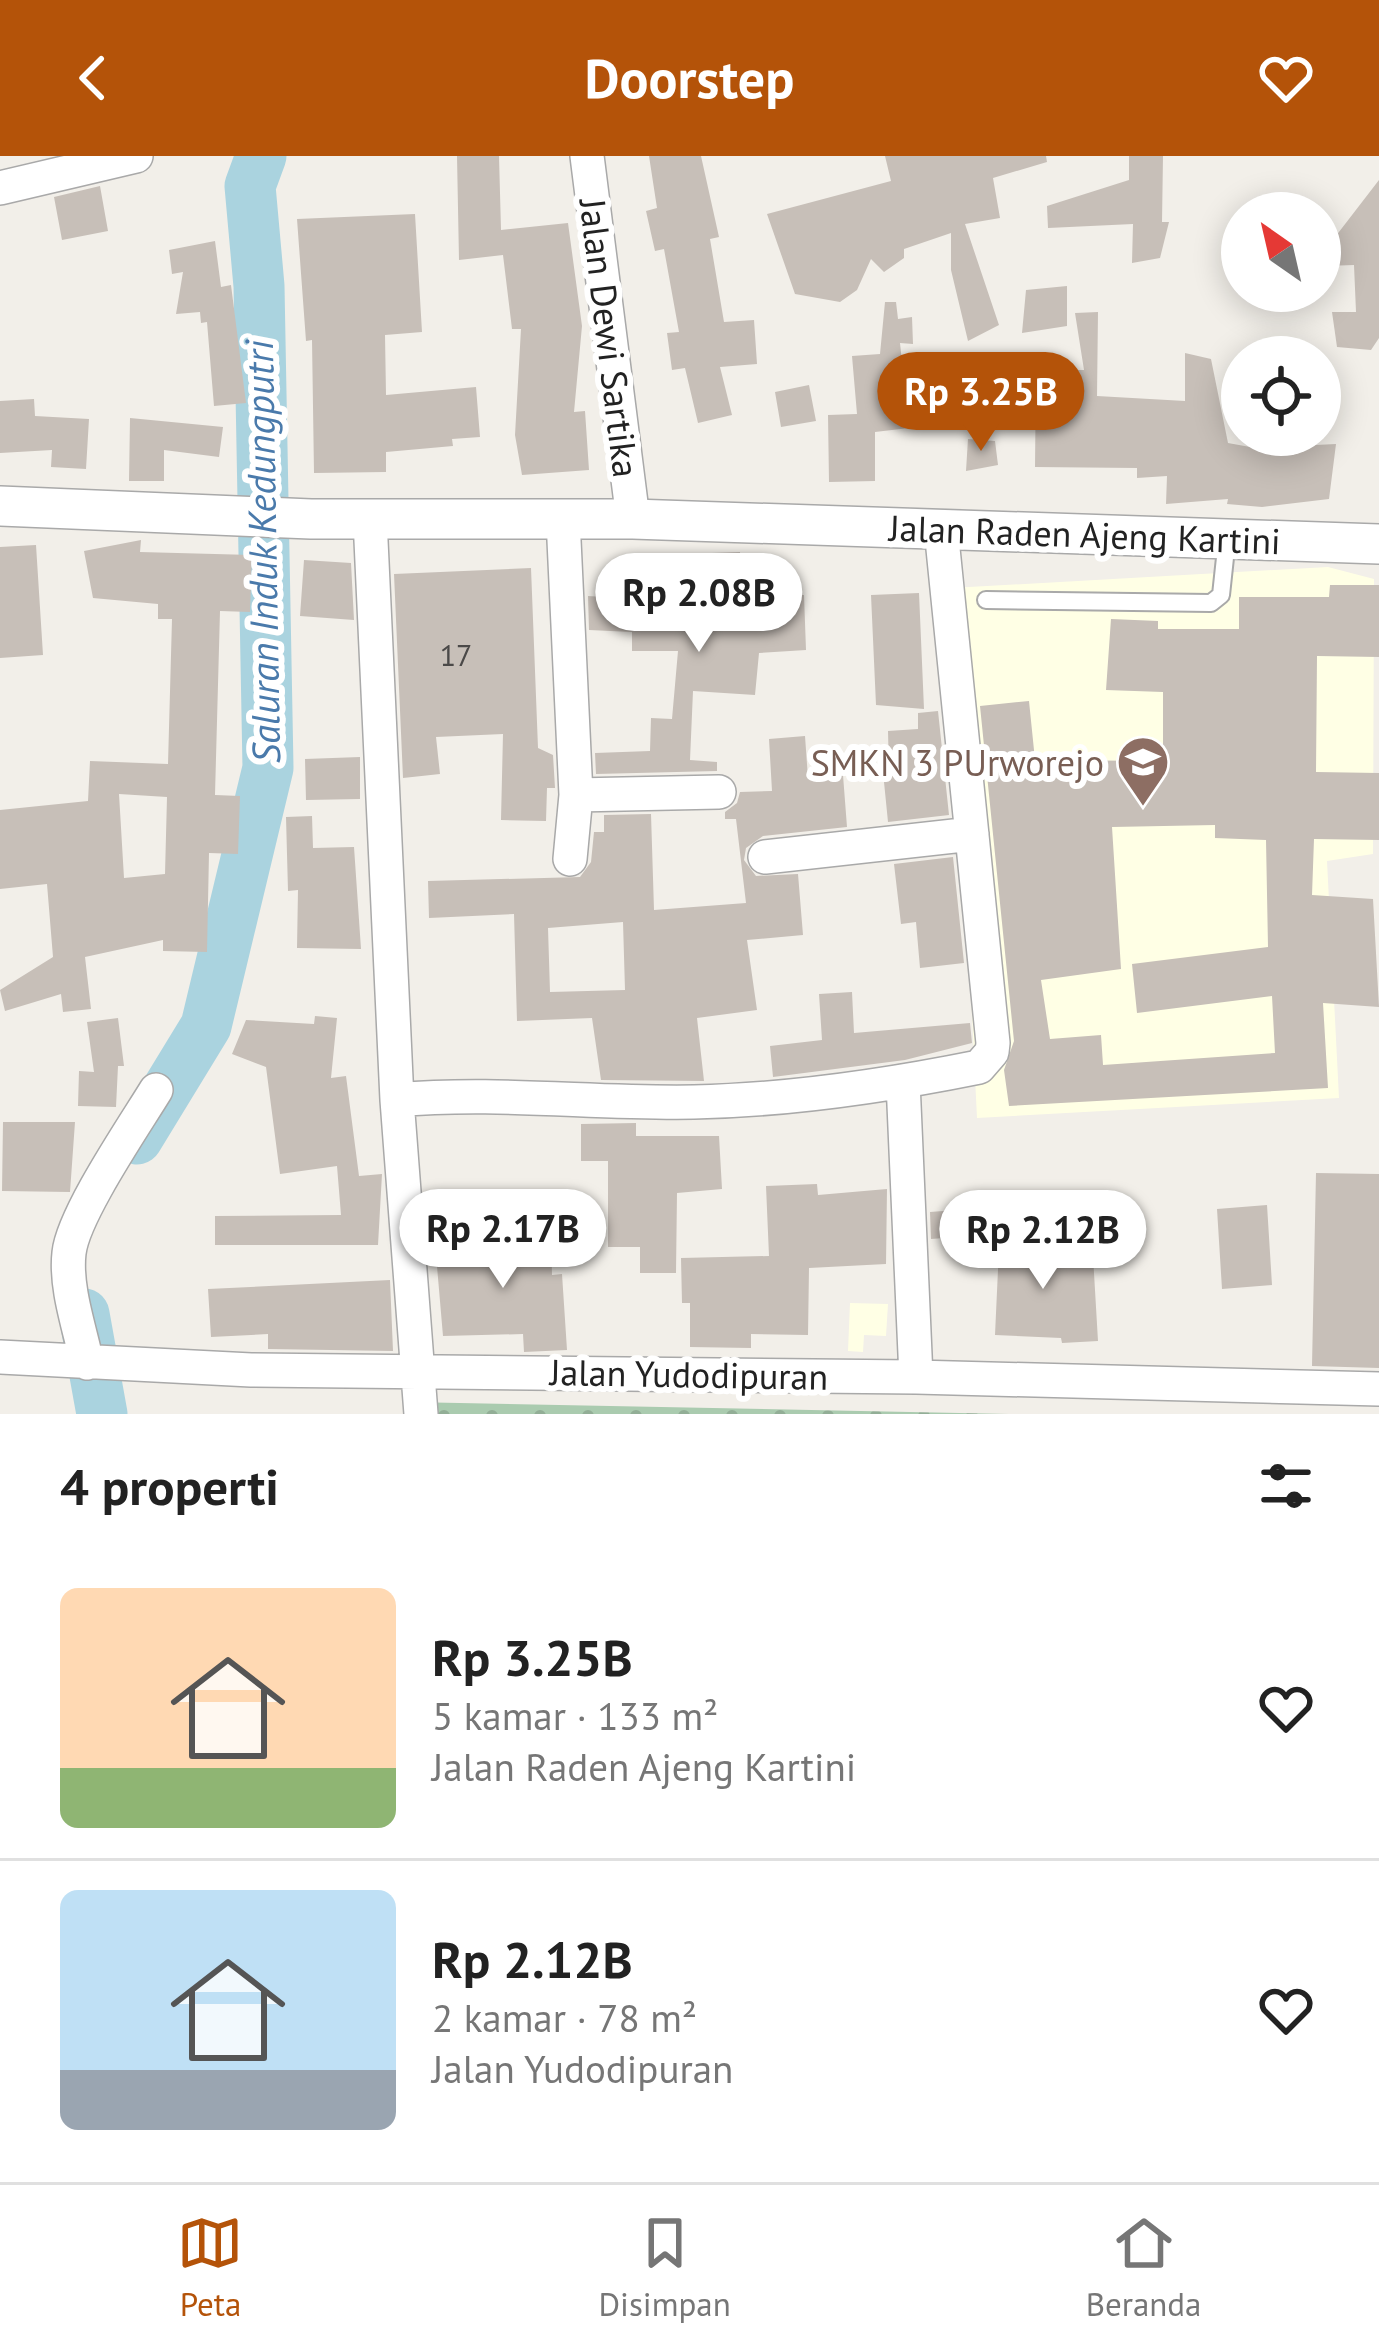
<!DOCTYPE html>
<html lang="id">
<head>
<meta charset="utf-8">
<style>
  body { margin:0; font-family:"PT Sans",sans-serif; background:#f2f2f2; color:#222; height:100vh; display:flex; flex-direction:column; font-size:45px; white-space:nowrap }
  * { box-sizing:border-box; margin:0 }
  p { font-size:39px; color:#767676 }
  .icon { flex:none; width:66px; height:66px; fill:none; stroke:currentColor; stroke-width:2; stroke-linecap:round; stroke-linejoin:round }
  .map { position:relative; height:1258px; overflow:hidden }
  .sheet { display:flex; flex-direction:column; background:#fff; flex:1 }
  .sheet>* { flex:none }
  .needle { width:78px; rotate:326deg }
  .controls { position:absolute; left:1221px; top:36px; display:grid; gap:24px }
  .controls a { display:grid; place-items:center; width:120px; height:120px; border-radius:50%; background:#fff; box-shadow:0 6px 30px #0003; font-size:60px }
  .price { position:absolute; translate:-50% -102px; padding:0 27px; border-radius:42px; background:#fff; color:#222; font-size:39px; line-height:78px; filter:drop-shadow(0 3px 6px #0008) }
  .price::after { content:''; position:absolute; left:50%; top:72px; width:36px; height:27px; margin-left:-18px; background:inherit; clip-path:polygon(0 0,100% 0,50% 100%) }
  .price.on { background:#b45309; color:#fff }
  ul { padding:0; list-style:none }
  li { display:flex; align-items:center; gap:36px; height:300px; padding:0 60px }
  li+li { border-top:3px solid #e0e0e0 }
  li span { display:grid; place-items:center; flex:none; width:336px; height:240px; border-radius:18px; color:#555 }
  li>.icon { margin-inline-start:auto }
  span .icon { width:144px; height:144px; fill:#fffc; stroke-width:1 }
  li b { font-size:51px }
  h2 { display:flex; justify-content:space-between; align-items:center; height:144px; padding:0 60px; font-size:51px }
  header { display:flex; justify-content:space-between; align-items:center; height:156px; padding:0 60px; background:#b45309; color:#fff; font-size:54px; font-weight:600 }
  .tab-bar { display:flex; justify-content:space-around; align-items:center; height:168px; border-top:3px solid #e0e0e0; background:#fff; font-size:33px; color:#767676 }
  .tab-bar a { display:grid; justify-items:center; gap:6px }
  .tab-bar .on { color:#b45309 }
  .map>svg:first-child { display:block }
  .education { fill:#ffffe5 }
  .cemetery { fill:url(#cemetery-stones) }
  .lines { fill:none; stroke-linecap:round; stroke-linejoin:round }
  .river { stroke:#aad3df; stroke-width:51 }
  .building { fill:#c7bfb8; fill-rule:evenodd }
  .service-casing { stroke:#a9a9a9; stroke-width:20 }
  .minor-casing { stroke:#a9a9a9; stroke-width:36 }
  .tertiary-casing { stroke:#a9a9a9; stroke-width:42 }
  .service { stroke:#fff; stroke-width:16 }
  .minor { stroke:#fff; stroke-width:33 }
  .tertiary { stroke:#fff; stroke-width:39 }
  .labels { text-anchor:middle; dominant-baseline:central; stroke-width:12; stroke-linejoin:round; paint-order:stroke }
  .number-label { font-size:30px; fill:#4b4948 }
  .street-label { font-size:36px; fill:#222; stroke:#fff }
  .education-label { font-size:36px; fill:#785e54; stroke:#fff; text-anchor:end }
  .water-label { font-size:39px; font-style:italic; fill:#4a7aab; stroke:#fff }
</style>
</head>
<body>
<header><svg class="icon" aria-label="back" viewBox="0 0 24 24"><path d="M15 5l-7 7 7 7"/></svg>Doorstep<svg class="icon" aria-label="heart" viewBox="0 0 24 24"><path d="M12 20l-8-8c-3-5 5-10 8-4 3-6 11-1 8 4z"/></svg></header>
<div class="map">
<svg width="1379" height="1258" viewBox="0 0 1379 1258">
  <defs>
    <pattern id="cemetery-stones" width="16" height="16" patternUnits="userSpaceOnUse" patternTransform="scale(3)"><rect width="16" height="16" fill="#aacbaf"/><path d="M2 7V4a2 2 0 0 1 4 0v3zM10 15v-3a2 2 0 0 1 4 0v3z" fill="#92ae96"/></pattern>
  </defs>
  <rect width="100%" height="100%" fill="#f2efe9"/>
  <path class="education" d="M1328 411 1374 423 1373 698 1327 705 1339 942 977 962 951 432Z
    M850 1147 888 1148 886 1180 864 1179 863 1196 848 1195Z"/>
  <path class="cemetery" d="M409 1246 1009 1258H410Z"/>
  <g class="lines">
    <path class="river" d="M137 983 206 870 268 612 259 130 250 30 261 0
      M84 1158 102 1258"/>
  </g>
  <path class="building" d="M457 0H499L501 74 568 67 582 170 574 256 585 255 589 314 522 319 515 279 521 173H512L503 99 459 104Z
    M649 0H701L719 81 710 83 724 166 754 164 757 208 720 211 732 259 698 267 685 212 672 214 667 177 679 176 664 93 655 95 646 55 657 52Z
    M885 0H1046L1047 6 993 22 1000 62 965 68 999 169 968 185 951 114V77L904 93V102L884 116 871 103 857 134 840 146 795 138 767 58 891 25Z
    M1129 0H1163L1162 66H1169L1160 102 1132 107 1133 68 1048 72 1047 50 1129 24Z
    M1379 24V182L1371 194 1337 191 1332 156H1356L1354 109 1326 110 1324 84 1332 85Z
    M100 30 108 75 62 84 54 41Z
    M415 58 422 176 385 179 386 239 476 231 480 281 452 283 453 290 386 296V316L314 317 312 184 306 185 297 63Z
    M215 85 221 131 231 129 246 247 214 250 207 166 201 167 200 156 176 158 183 116 172 118 169 94Z
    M1067 130V170L1022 177 1026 134Z
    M885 146H896L898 163 912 161 913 188 900 187 909 272 875 276V325L829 326 828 259 857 258 852 200 880 198Z
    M1098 156 1097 240 1185 245V197L1211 203 1228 287 1294 299 1295 290 1336 288 1329 343 1262 351 1227 348 1228 343 1166 348 1167 320 1137 322V312L1035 311 1036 214H1084L1075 157Z
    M809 229 816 265 781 271 775 236Z
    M34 243 35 260 89 263 86 313 51 311 52 294 0 297V245Z
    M130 262 223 271 219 301 164 294V325H129Z
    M968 283 995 285 998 309 966 315Z
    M141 384 140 396 252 399 250 456 220 455 215 639 240 640 238 698 209 697 207 796 163 795V784L85 801 91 853 63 856 61 838 5 855 0 834 53 801 47 728 0 733V654L88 645 90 605 168 608 172 463H158V448L93 442 84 395ZM119 638 167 641 165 718 124 722Z
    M36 389 43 499 0 502V391Z
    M740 396 742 442 804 439 806 494 759 497 755 539 693 535 690 604 717 606V615L596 618 595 597 650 595 651 562 672 563 678 495H632V476L589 474 588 440 714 448 712 397Z
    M304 404 351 407 354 464 300 460Z
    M531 412 538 592 553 599 555 632H547L546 665 501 664 503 578 436 581 440 618 403 622 394 418Z
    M1330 429H1379V501L1317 500 1316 616 1379 617V684L1314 683 1312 739 1373 743 1379 851 1323 847 1328 932 1009 950 1004 914 1014 885 980 550 1029 545 1035 604 1163 605V536L1106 534 1111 463 1158 465V473H1239V441H1329ZM1215 669V682L1266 684 1268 791 1132 808 1137 857 1272 840 1275 897 1103 909 1101 879 1050 883 1041 824 1121 813 1112 671Z
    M919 437 924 553 876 549 871 439Z
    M938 555 949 659 888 666 883 616 889 615 888 575 918 573V557Z
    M805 580 808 622 843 619 847 671 763 680 746 692 744 704 756 720 798 718 803 779 747 784 757 854 697 862 704 925 601 924 592 862 517 865 514 758 429 762 428 725 580 721 591 706 594 676H604V659L651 658 654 754 746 747 736 663H725V656L737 647 740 636 772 635 769 583ZM623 766 625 834 550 836 548 772Z
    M360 601V643L306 644 305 603Z
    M312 660 313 692 354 691 361 793 297 792 298 734 288 735 286 661Z
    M953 701 964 807 920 812 916 766 901 768 894 708Z
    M852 836 854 877 970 867 972 887 905 904 773 921 770 890 822 884 819 838Z
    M315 860 337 862 331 922 346 920 359 1020 382 1018 378 1089H215V1060L341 1059 337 1010 280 1018 266 911 232 898 246 864 314 868Z
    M118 862 124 910H118L116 951 78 950 79 915 94 916 87 866Z
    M3 966H75L70 1036 2 1035Z
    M636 967V980H719L722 1033 677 1037 676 1117H640V1091H608V1005H581V968Z
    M1316 1017 1379 1018V1212L1312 1210Z
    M817 1028 818 1039 887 1033 886 1108 809 1112 808 1179 751 1178V1192L690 1191V1147H682L681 1102 769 1100 766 1030Z
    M1267 1049 1272 1129 1222 1133 1217 1053Z
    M969 1053 971 1080 931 1083 930 1056Z
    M1000 1070 1037 1071 1036 1104 1093 1100 1098 1185 1062 1187 1061 1182 995 1179Z
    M512 1078H551L552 1119 562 1118 567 1194 524 1196 523 1178 443 1180 435 1087H512Z
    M390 1124 393 1195 268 1193V1178L211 1181 208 1133Z"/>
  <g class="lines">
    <g class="service-casing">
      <path id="service" d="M986 444 1211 447 1221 439 1227 383"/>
    </g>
    <g class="minor-casing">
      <path id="minor" d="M587 0 633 363
        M0 32 136 0
        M370 363 397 944 421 1258
        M563 363 576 639 719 636
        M765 701 972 678
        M570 703 576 639
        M903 926 916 1221
        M397 944C496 935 595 948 694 946 790 944 885 930 979 911L992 896 993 887 941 373
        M0 1201 251 1214 916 1221 1379 1233
        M87 1207C80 1173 65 1132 69 1097 73 1059 134 970 156 934"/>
    </g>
    <g class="tertiary-casing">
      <path id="tertiary" d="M0 350 311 363H633L1379 388"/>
    </g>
    <use href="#service" class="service"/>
    <use href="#minor" class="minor"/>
    <use href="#tertiary" class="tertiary"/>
  </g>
  <defs>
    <g id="school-pin" transform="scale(2.7)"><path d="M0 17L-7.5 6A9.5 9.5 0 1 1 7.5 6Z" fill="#8d6e63" stroke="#fff"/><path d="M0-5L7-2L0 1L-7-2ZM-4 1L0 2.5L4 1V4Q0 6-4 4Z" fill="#fff"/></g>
  </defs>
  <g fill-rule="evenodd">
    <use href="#school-pin" x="1143" y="606"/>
  </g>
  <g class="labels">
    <g class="number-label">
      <text x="456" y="498">17</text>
    </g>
    <g class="street-label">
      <text transform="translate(610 182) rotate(83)">Jalan Dewi Sartika</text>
      <text transform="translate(1085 378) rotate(2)">Jalan Raden Ajeng Kartini</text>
      <text transform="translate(689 1218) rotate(1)">Jalan Yudodipuran</text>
    </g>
    <g class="education-label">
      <text x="1104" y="606">SMKN 3 PUrworejo</text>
    </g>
    <g class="water-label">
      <text transform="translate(262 396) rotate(-91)">Saluran Induk Kedungputri</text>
    </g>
  </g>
</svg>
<div class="controls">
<a><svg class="needle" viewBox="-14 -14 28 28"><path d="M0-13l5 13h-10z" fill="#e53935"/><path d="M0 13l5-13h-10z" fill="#767676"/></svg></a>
<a><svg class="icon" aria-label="locate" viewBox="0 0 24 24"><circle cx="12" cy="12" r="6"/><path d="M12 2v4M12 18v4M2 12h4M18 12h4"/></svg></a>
</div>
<b class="price on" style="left:981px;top:298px">Rp 3.25B</b>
<b class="price" style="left:699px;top:499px">Rp 2.08B</b>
<b class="price" style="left:503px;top:1135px">Rp 2.17B</b>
<b class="price" style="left:1043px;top:1136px">Rp 2.12B</b>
</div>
<section class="sheet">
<h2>4 properti<svg class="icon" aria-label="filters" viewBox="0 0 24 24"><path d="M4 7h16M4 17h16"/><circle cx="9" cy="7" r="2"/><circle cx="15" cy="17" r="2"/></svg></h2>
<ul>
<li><span style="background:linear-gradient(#ffd9b3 75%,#8fb573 0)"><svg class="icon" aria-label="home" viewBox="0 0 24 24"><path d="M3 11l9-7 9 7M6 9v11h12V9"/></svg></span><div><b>Rp 3.25B</b><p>5 kamar · 133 m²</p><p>Jalan Raden Ajeng Kartini</p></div><svg class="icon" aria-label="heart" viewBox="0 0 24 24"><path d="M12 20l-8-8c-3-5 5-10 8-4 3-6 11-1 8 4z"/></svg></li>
<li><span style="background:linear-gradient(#bfe0f5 75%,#9aa5b1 0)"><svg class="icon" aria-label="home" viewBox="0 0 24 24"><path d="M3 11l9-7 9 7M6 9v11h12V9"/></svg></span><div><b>Rp 2.12B</b><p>2 kamar · 78 m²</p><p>Jalan Yudodipuran</p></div><svg class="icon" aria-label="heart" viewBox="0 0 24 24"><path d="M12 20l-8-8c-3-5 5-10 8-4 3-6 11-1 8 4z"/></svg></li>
</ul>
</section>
<nav class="tab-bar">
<a class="on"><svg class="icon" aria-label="map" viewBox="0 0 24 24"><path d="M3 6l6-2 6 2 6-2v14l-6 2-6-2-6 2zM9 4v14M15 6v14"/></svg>Peta</a>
<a><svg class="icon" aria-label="saved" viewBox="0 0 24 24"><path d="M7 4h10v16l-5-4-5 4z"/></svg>Disimpan</a>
<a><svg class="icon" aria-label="home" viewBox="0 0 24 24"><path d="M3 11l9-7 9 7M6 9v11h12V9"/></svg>Beranda</a>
</nav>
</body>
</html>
